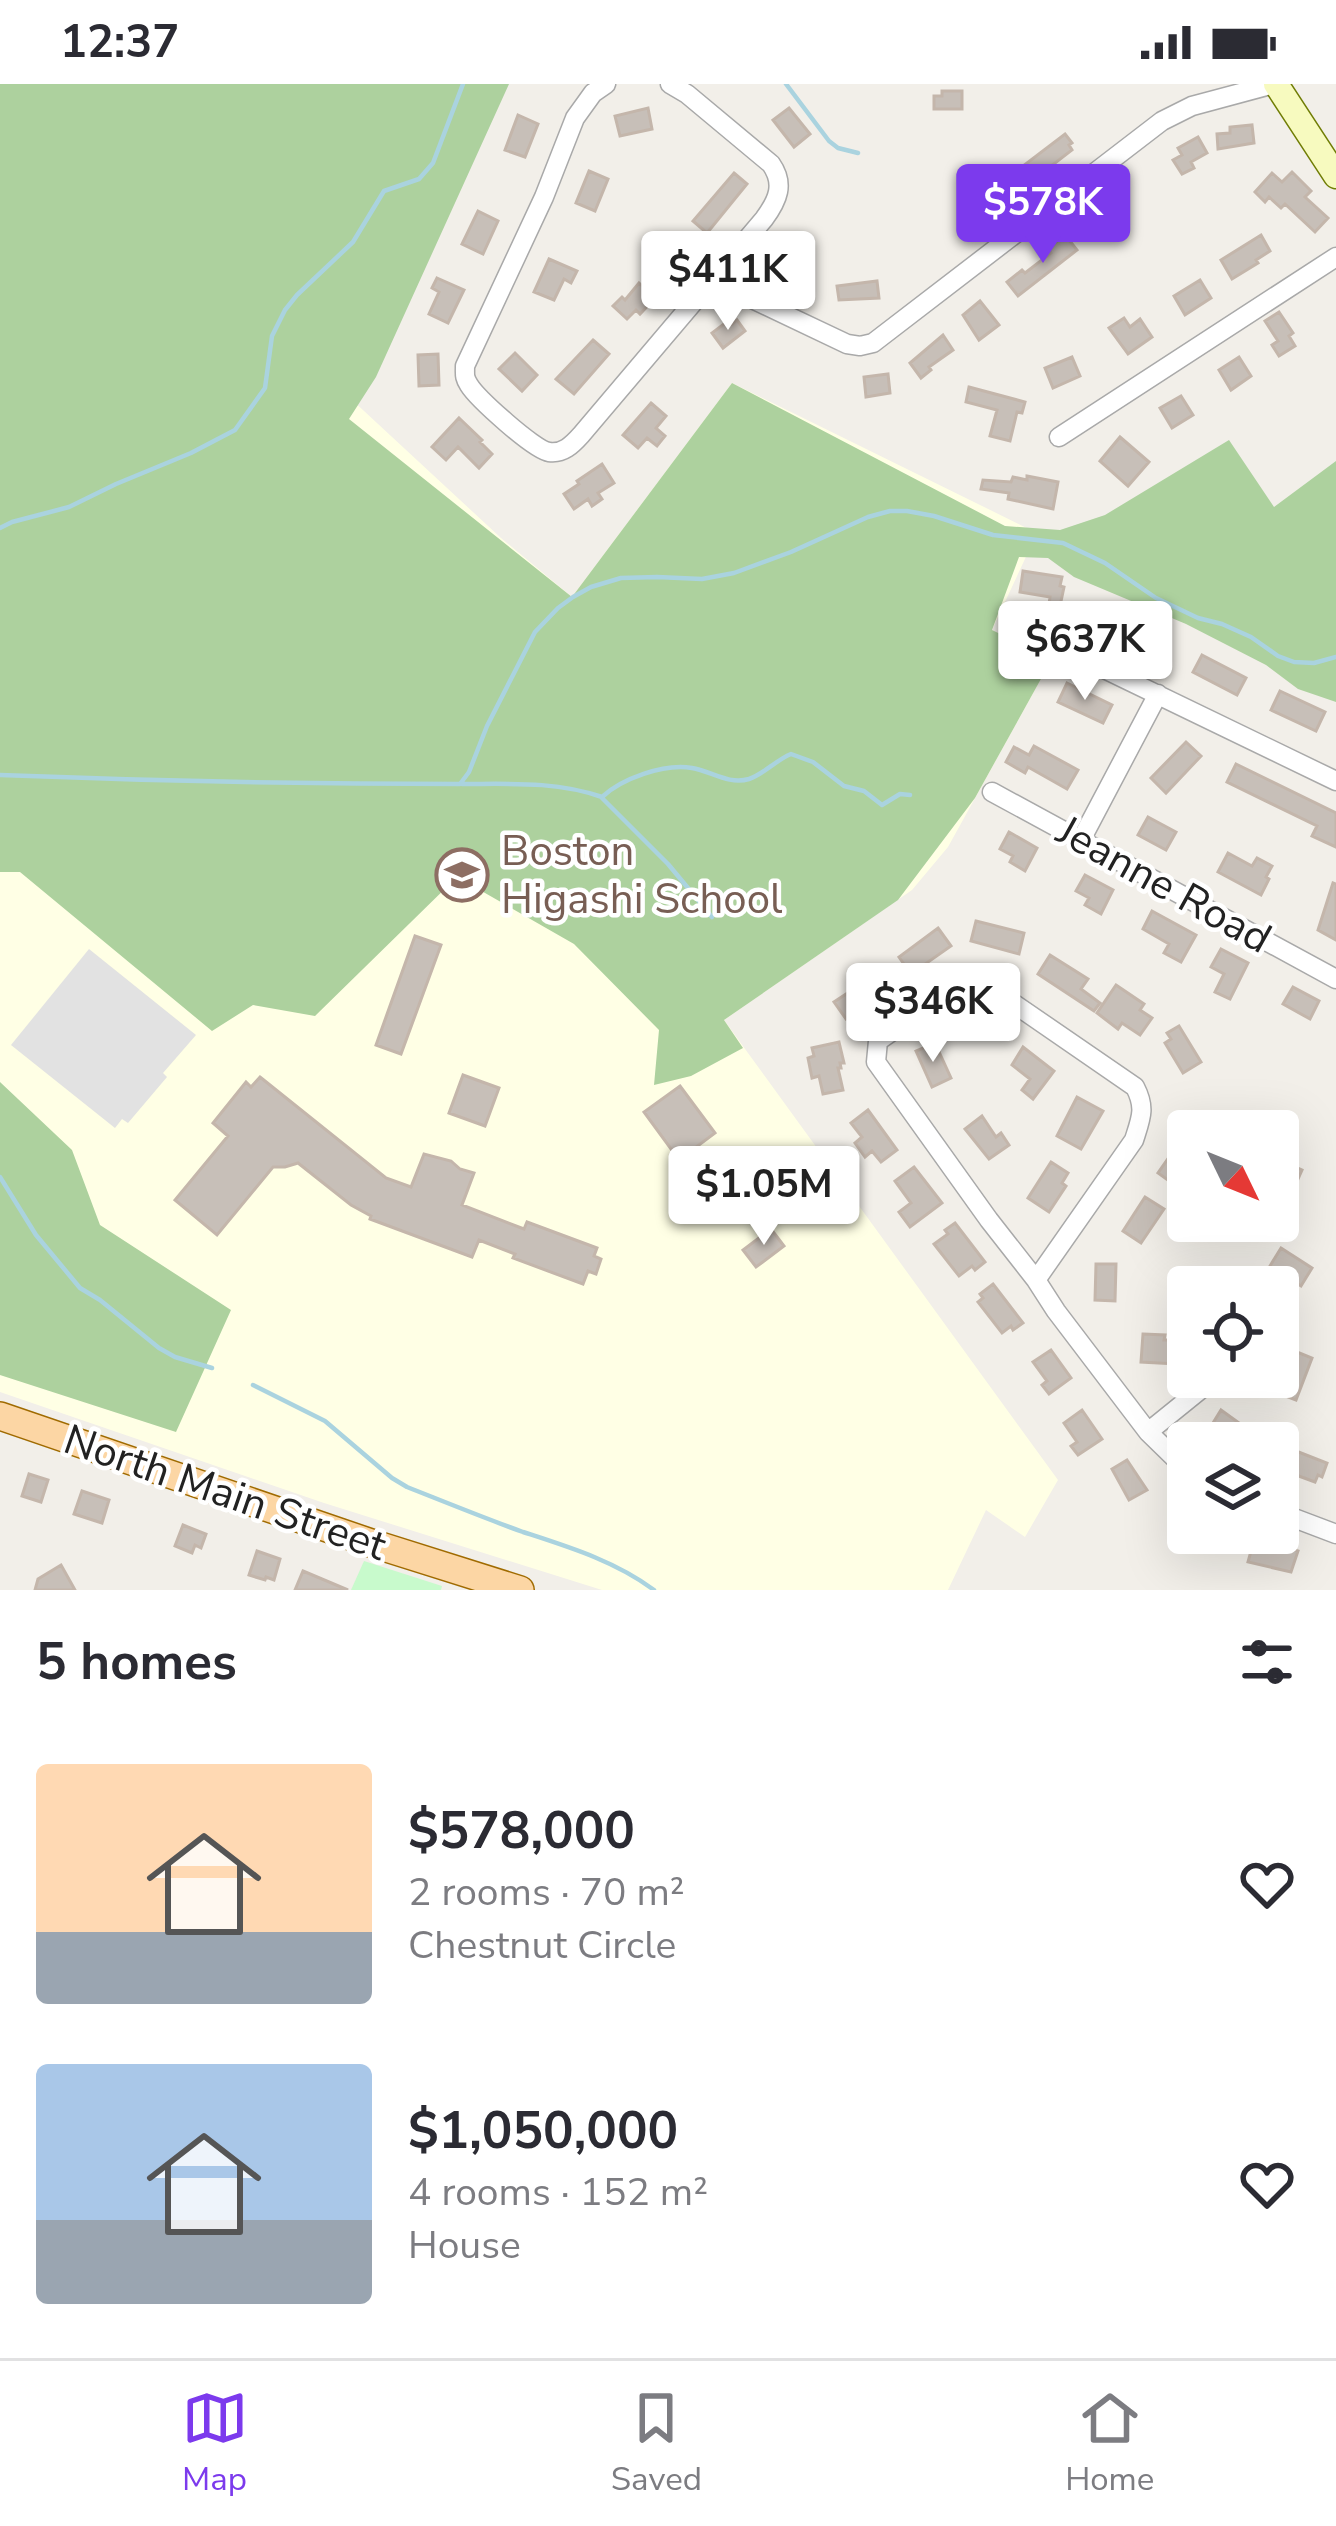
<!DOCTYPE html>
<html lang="en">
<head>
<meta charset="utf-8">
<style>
  body { margin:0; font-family:"Nunito Sans",sans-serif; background:#f7f7f7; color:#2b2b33; height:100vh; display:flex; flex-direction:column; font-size:45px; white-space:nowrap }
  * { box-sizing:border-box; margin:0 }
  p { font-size:39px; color:#7c7c81 }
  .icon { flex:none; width:66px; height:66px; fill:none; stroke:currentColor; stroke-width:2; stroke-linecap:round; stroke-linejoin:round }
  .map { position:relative; height:1506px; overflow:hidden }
  .drawer { display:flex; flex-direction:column; background:#fff; flex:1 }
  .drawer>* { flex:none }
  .needle { width:78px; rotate:133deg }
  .controls { position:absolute; left:1167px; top:1026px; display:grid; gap:24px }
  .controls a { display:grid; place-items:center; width:132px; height:132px; border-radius:12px; background:#fff; box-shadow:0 12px 48px #0002; font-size:60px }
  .price { position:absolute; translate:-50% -102px; padding:0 27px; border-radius:12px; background:#fff; color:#222; font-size:39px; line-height:78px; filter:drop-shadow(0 3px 6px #0008) }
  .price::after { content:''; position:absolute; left:50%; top:72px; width:36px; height:27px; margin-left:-18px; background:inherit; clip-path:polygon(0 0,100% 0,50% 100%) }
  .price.on { background:#7c3aed; color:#fff }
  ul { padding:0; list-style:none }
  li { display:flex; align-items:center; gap:36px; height:300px; padding:0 36px }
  li span { display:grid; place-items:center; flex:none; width:336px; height:240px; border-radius:12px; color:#555 }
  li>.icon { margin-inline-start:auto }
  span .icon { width:144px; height:144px; fill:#fffc; stroke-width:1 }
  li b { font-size:51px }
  h2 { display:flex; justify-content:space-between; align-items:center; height:144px; padding:0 36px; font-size:51px }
  .status { display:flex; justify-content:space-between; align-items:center; height:84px; padding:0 60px; background:#fff; direction:ltr }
  .status svg { height:33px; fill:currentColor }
  .menu { display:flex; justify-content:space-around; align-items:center; height:168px; border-top:3px solid #e1e1e2; background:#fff; font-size:33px; color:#7c7c81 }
  .menu a { display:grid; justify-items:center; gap:6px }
  .menu .on { color:#7c3aed }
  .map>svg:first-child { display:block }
  .education { fill:#ffffe5 }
  .forest { fill:#add19e }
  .park { fill:#c8facc }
  .parking { fill:#e2e2e2 }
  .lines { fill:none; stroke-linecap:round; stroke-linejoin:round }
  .stream { stroke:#aad3df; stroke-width:4.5 }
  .building { fill:#c7bfb8; stroke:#c4b6ab; stroke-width:3 }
  .minor-casing { stroke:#a9a9a9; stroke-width:21 }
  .secondary-casing { stroke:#707d05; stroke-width:27 }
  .primary-casing { stroke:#a06b00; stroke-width:30 }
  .minor { stroke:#fff; stroke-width:18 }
  .secondary { stroke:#f7fabf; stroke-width:24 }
  .primary { stroke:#fcd6a4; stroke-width:27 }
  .labels { text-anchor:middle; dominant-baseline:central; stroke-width:9; stroke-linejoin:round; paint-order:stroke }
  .education-label { font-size:42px; fill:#785e54; stroke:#fff; text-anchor:start }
  .street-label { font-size:42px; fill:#222; stroke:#fff }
</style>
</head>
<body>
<div class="status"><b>12:37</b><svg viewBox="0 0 49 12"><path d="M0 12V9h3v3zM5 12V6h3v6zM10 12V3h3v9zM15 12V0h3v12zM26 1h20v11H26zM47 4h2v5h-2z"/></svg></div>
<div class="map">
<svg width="1336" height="1506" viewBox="0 0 1336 1506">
  <rect width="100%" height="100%" fill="#f2efe9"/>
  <path class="education" d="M88 71 501 454 572 513 732 299 1037 449 992 546 1052 575 948 763 912 806 724 936 1058 1396 1025 1453 986 1426 948 1506H602L324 1419 0 1308V124Z"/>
  <path class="forest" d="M0 0H509L376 293 349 335 572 513 732 299 1005 442 1060 446 1105 431 1229 356 1274 423 1336 377V618L1298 605 1266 581 1186 540 1074 493 1048 474 1019 473 992 546 1052 575 975 714 898 816 724 936 743 964 691 992 654 1001 659 946 574 860 457 793 315 932 253 921 212 947 20 788H0Z
    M0 998 72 1066 100 1141 231 1226 176 1348 0 1291Z"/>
  <path class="park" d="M364 1477 442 1502 441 1506H351Z"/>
  <path class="parking" d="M89 865 196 951 163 989 167 993 128 1039 122 1035 115 1044 11 961Z"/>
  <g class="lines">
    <path class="stream" d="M786 0 829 57 838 64 858 69
      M0 444 12 438 69 423 116 400 191 369 235 346 265 304 272 252 285 226 297 211 353 158 384 107 419 95 433 79 463 0
      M0 691C153 697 307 700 460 700L469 688 487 642 535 548 558 524 573 513 591 503 621 494 657 493 702 495 734 489 791 468 868 433 890 427H907L934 432 993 451 1063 459 1105 479 1156 514 1198 534 1222 540 1251 553 1278 572 1294 578 1314 579 1336 573
      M462 700C509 700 556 697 602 713 621 695 664 679 692 684 711 687 728 701 749 695 764 690 776 676 791 670L813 678 844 702 864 707 882 721 900 710 910 711
      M602 714 668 780 712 833
      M0 1093 36 1151 80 1204 100 1216 159 1264 175 1273 212 1284
      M253 1301 325 1337 392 1394 407 1403C445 1418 484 1434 523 1448 569 1463 615 1477 654 1506"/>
  </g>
  <path class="building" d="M942 7H962V25H934V12H942Z
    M648 24 652 45 620 52 615 32Z
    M789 24 810 50 794 63 773 36Z
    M518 31 538 40 525 73 505 66Z
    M1252 41 1254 59 1218 65 1217 50 1230 49V43Z
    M1065 50 1072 59 1069 61 1072 66 1020 106 1010 92Z
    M1198 53 1207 69 1191 78 1194 84 1182 90 1173 76 1182 71 1178 64Z
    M589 87 608 95 595 127 576 119Z
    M1292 88 1311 107 1305 113 1328 134 1315 148 1285 120 1281 124 1269 113 1265 118 1255 108 1272 89 1282 98Z
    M734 89 747 100 707 149 693 137Z
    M981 114 993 130 976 142 973 138 966 143 959 134Z
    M478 127 498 137 483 170 462 160Z
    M1065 151 1077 166 1018 212 1007 198 1022 186 1025 189 1051 169 1048 164Z
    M1261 151 1270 167 1256 176 1258 179 1232 195 1221 176Z
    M549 175 577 187 571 199 564 195 554 216 534 208Z
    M437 194 464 206 448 239 429 230 439 208 432 204Z
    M1200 196 1211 214 1185 231 1174 212Z
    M877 197 879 214 839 216 837 202Z
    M639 199 655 214 640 230 636 226 627 235 613 222 622 213 625 216Z
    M980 217 999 241 979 256 963 231Z
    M1279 228 1293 249 1289 252 1295 262 1279 272 1272 261 1278 257 1265 237Z
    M1124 234 1130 243 1140 235 1152 253 1128 270 1109 244Z
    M729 236 732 240 737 236 745 247 723 264 712 249Z
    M943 251 953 266 929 283 931 286 921 294 910 279Z
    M593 256 609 270 574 310 556 295Z
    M515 269 537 291 522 307 499 285Z
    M438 270 439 301 419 302 418 271Z
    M1072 273 1080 292 1053 304 1045 284Z
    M1239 273 1251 292 1231 306 1219 286Z
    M888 290 890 309 866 313 864 293Z
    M969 303 1025 318 1022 329 1017 328 1010 357 990 352 997 326 966 318Z
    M1181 312 1193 331 1172 344 1160 324Z
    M651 319 666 332 656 344 665 352 657 362 647 354 638 364 623 351Z
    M459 334 482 356 480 358 492 370 479 384 458 363 446 376 432 363Z
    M1120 353 1149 378 1128 402 1100 377Z
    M602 380 614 399 598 409 602 415 592 422 588 415 574 425 564 410 579 400 577 397Z
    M1027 392 1058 398 1053 425 1008 415 1009 409 981 405 983 396 1011 398 1013 393 1027 396Z
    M1023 487 1062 493 1060 502 1064 503 1060 522 1049 520 1050 513 1020 508Z
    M1132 537 1169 555 1160 574 1123 555Z
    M1202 571 1246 594 1237 611 1193 588Z
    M1067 599 1112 621 1103 639 1058 618Z
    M1280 607 1325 628 1316 647 1271 626Z
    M1186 658 1201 672 1166 709 1151 694Z
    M1034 662 1078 686 1067 705 1028 683 1025 689 1006 678 1014 663 1029 671Z
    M1236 680 1336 729V763L1312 752 1317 742 1227 698Z
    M1148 733 1176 748 1166 766 1138 751Z
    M1009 748 1037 764 1025 787 1010 778 1013 772 1000 765Z
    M1228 769 1252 782 1257 774 1272 782 1266 793 1269 795 1261 811 1218 788Z
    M1085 791 1113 806 1101 830 1085 821 1089 814 1076 807Z
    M1333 799 1336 800V856L1318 846Z
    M1152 827 1196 851 1181 878 1164 869 1169 860 1143 845Z
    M976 837 1024 849 1019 870 971 857Z
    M938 844 951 862 911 890 899 873Z
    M415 852 441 861 401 970 376 961Z
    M1221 865 1248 879 1230 915 1215 908 1224 890 1211 883Z
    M1050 871 1088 895 1081 905 1100 919 1094 927 1038 890Z
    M875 891 886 907 846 935 834 918Z
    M1116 901 1144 920 1140 926 1152 934 1140 951 1122 939 1118 945 1097 929Z
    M1293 903 1319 917 1310 935 1283 920Z
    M1179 942 1201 978 1183 989 1165 959 1171 955 1167 949Z
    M839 958 844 979H840L841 984H838L843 1006 823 1010 819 992 812 994 808 974 814 972 812 964Z
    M935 959 951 994 932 1003 916 967Z
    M1023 963 1054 987 1033 1015 1022 1006 1030 995 1012 981Z
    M463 991 499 1004 485 1042 449 1029Z
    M260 993 386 1094 411 1103 424 1070 451 1077 460 1085 474 1089 462 1121 524 1145 527 1138 597 1164 594 1172 601 1175 596 1190 588 1187 583 1200 513 1174 515 1170 479 1156 472 1173 370 1135 371 1132 351 1121 298 1079 285 1083H273L217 1151 175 1116 228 1052 213 1039 246 998 251 1003Z
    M680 1002 715 1049 679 1076 644 1028Z
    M1077 1013 1103 1027 1081 1065 1057 1052Z
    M868 1026 897 1066 881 1078 872 1067 865 1073 855 1059 862 1053 851 1039Z
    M982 1032 996 1053 1001 1049 1009 1061 989 1075 965 1045Z
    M1188 1046V1085L1176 1102 1158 1089Z
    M1278 1075 1302 1086 1287 1120 1278 1116Z
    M1051 1078 1068 1089 1062 1099 1066 1102 1049 1128 1028 1114Z
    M914 1083 942 1119 910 1143 899 1128 911 1119 895 1097Z
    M1145 1113 1164 1125 1141 1159 1123 1147Z
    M955 1139 985 1178 975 1186 972 1182 959 1192 934 1160 948 1150 945 1146Z
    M771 1145 784 1162 756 1183 743 1166Z
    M1281 1164 1312 1184 1301 1202 1270 1182Z
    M1096 1180H1116L1115 1217 1095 1216Z
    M993 1200 1023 1239 1013 1246 1011 1242 1002 1249 978 1218 983 1214 980 1210Z
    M1143 1250 1165 1251 1164 1256H1177L1176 1280 1141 1278Z
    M1051 1266 1071 1294 1049 1310 1042 1301 1047 1297 1033 1278Z
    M1292 1266 1312 1274 1296 1316 1278 1309Z
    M1082 1326 1102 1355 1078 1371 1071 1362 1077 1358 1064 1339Z
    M1221 1326 1253 1349 1246 1359H1217L1205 1352Z
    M1296 1367 1327 1379 1322 1393 1318 1391 1315 1398 1288 1388Z
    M1127 1376 1147 1406 1129 1416 1112 1385Z
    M29 1390 48 1396 41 1418 22 1412Z
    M82 1407 109 1416 102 1439 74 1430Z
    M183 1441 206 1450 201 1464 195 1461 192 1469 175 1462Z
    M1255 1453 1298 1467 1291 1488 1248 1478Z
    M257 1467 280 1475 274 1496 266 1493 265 1496 249 1491Z
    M61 1481 75 1506H35L38 1495Z
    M303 1487 348 1506H295Z"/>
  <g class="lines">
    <g class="minor-casing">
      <path id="minor" d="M606 0 593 9 575 34 544 113 465 282C465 291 464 293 469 301 477 314 534 366 549 368 563 370 572 361 581 351L764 135C778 116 785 100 771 80L687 10 670 0
        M715 193 746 212 847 260 860 262 873 259 1162 37 1192 22 1274 0
        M1059 353 1336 173
        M1034 551 1336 697
        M992 708 1336 895
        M1081 756 1158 610
        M1036 1196 1134 1056C1141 1034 1146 1024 1135 1003L1010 917 979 902 959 901 878 957 876 978 989 1136 1036 1196 1056 1227 1148 1348 1188 1387
        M1148 1348 1216 1293
        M1278 1428 1336 1450"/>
    </g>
    <g class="secondary-casing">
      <path id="secondary" d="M1276 0 1336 92"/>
    </g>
    <g class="primary-casing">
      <path id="primary" d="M0 1332 374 1460 520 1506"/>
    </g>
    <use href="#minor" class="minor"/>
    <use href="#secondary" class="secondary"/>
    <use href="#primary" class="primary"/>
  </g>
  <defs>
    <g id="school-ring" transform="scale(2.7)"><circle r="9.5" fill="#fff" stroke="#8d6e63" stroke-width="1.5"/><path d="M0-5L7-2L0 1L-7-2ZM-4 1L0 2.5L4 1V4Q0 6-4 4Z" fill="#8d6e63"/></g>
  </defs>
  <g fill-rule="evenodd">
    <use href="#school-ring" x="462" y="791"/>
  </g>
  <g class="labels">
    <g class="education-label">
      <text x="501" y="767">Boston<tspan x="501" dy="48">Higashi School</tspan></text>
    </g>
    <g class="street-label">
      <text transform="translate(1164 801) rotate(29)">Jeanne Road</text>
      <text transform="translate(225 1409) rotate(19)">North Main Street</text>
    </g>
  </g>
</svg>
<div class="controls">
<a><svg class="needle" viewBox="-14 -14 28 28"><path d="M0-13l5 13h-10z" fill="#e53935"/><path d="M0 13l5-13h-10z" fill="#7c7c81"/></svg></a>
<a><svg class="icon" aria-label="locate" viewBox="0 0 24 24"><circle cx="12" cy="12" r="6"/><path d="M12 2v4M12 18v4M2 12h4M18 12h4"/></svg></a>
<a><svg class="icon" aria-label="layers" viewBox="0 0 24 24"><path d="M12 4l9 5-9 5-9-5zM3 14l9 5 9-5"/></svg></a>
</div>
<b class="price on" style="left:1043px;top:182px">$578K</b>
<b class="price" style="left:728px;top:249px">$411K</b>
<b class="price" style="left:1085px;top:619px">$637K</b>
<b class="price" style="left:933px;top:981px">$346K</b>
<b class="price" style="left:764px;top:1164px">$1.05M</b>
</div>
<section class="drawer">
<h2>5 homes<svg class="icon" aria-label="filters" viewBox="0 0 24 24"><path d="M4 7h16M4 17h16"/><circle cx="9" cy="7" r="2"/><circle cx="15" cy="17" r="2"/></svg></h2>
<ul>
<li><span style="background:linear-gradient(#ffd9b3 70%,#9aa5b1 0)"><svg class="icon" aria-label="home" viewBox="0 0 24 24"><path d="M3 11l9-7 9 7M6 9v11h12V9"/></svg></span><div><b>$578,000</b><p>2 rooms · 70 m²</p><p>Chestnut Circle</p></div><svg class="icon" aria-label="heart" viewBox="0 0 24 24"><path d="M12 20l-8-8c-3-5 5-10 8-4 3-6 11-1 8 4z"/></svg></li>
<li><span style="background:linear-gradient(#a9c7e8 65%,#9aa5b1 0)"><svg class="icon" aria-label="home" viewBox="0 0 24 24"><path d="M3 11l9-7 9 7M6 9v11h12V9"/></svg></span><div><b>$1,050,000</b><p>4 rooms · 152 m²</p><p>House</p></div><svg class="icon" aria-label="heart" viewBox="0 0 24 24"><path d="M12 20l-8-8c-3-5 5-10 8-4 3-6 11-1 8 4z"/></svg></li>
</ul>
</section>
<nav class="menu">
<a class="on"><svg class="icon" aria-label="map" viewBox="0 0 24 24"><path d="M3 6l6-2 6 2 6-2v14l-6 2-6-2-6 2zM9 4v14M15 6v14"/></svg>Map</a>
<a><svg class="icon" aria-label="saved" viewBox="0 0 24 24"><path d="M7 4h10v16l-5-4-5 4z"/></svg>Saved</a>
<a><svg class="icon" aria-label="home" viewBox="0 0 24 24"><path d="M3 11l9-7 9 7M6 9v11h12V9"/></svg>Home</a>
</nav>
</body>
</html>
